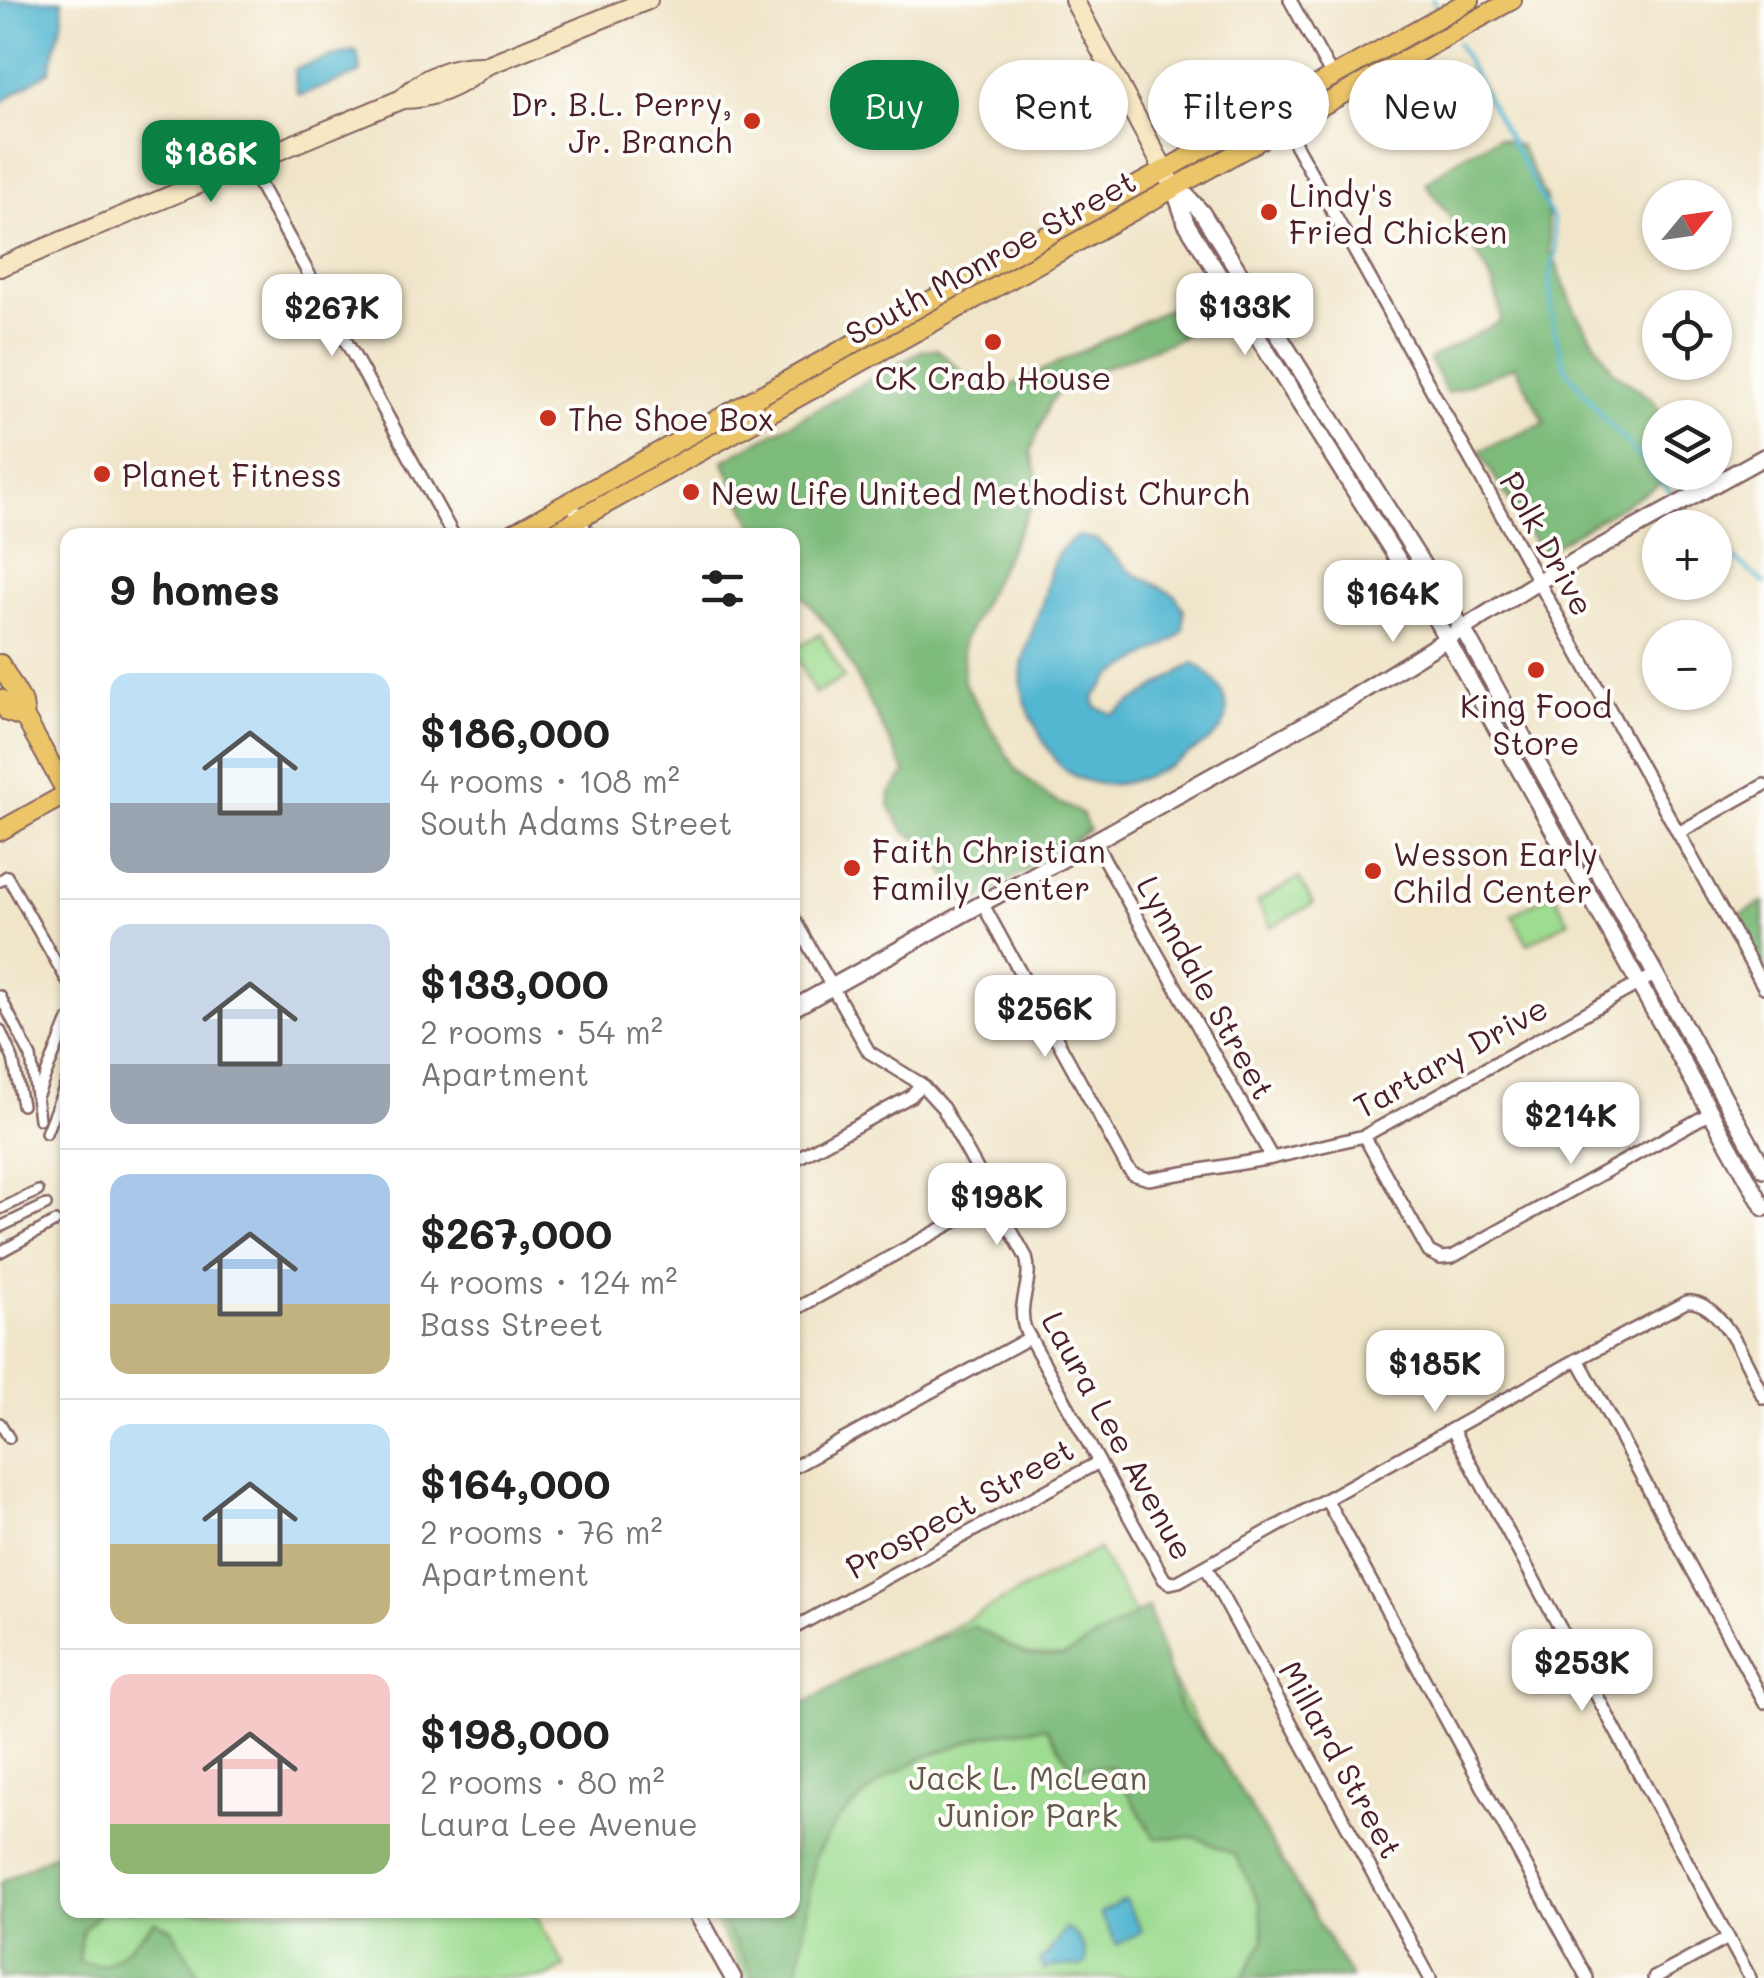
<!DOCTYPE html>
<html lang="en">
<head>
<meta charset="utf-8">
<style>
  body { margin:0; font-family:Mali,sans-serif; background:#f2f2f2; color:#222; height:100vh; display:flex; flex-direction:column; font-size:38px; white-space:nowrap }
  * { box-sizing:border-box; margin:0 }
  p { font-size:32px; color:#767676 }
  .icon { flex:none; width:55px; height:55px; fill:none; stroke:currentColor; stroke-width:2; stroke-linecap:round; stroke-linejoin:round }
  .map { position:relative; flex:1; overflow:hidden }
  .panel { position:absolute; left:60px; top:528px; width:740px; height:1390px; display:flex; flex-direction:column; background:#fff; border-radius:20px; box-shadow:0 2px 8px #0004 }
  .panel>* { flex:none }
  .guide { position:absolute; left:830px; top:60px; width:782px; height:90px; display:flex; gap:20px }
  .needle { width:65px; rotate:61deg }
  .fabs { position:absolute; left:1642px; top:180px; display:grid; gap:20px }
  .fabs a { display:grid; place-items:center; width:90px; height:90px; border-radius:50%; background:#fff; box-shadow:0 2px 8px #0004; font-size:50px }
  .price { position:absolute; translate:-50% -85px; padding:0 22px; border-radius:20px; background:#fff; color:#222; font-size:32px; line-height:65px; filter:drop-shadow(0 2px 5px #0008) }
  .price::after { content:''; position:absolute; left:50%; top:60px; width:30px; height:22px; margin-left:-15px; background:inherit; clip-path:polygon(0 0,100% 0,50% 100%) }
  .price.current { background:#0b8043; color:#fff }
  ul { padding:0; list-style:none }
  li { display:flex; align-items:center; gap:30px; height:250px; padding:0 50px }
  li+li { border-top:2px solid #e0e0e0 }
  li span { display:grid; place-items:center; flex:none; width:280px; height:200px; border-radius:20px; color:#555 }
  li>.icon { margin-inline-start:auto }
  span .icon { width:120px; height:120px; fill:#fffc; stroke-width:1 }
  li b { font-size:42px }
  h2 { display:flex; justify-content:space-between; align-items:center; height:120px; padding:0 50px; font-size:42px }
  .pill { padding:0 35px; border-radius:45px; background:#fff; box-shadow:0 2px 8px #0004; font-size:35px; line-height:90px }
  .pill.current { background:#0b8043; color:#fff }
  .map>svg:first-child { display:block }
  .green { fill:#9ddc91; stroke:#747e5e; stroke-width:2.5 }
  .forest { fill:#7ebc7b; stroke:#646e53; stroke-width:2.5 }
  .water { fill:#53b7d2; stroke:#4e6b7e; stroke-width:2.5 }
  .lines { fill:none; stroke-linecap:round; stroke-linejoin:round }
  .stream { stroke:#53b7d2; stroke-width:4 }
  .pedestrian-casing { stroke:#846462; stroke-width:14 }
  .minor-casing { stroke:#846462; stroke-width:16 }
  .tertiary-casing { stroke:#846462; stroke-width:20 }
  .secondary-casing { stroke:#846462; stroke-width:22 }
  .primary-casing { stroke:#846462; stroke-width:22 }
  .pedestrian { stroke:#fff; stroke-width:9 }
  .minor { stroke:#fff; stroke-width:11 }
  .tertiary { stroke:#fff; stroke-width:15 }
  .secondary { stroke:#f7e8c3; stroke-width:18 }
  .primary { stroke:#ecc569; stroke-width:18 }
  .poi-dot { fill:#c8321e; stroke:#fdfcf7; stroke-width:4 }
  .labels { text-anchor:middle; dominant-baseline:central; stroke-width:8; stroke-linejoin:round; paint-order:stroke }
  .poi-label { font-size:32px; fill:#4a1f2b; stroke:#fdfcf7; text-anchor:start }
  .street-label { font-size:32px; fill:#4a1f2b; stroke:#fdfcf7 }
  .park-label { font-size:32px; fill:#63584a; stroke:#fdfcf7 }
</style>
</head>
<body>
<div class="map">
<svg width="1764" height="1978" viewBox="0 0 1764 1978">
  <rect width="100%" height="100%" fill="#fdfcf7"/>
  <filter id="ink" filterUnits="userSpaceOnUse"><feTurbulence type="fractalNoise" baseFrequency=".01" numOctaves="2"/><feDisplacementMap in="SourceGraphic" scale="20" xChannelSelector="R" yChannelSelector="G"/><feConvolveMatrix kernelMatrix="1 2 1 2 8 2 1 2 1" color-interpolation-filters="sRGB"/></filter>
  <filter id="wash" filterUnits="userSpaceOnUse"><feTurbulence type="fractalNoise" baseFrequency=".0048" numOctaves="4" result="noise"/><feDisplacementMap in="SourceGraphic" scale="40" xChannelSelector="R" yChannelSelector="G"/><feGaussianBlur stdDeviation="2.25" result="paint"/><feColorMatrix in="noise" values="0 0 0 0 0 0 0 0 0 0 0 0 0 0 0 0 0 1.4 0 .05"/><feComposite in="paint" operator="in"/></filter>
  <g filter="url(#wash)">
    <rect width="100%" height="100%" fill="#f0e5c9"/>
    <path class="green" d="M820 634 844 678 815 694 793 649Z
      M1299 878 1313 904 1271 927 1257 902Z
      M1553 892 1569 921 1528 944 1512 915Z
      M1098 1549 1342 1978H747L709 1910H792L793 1714Z
      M67 1847 68 1910H533L565 1967 545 1978H0V1883Z"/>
    <path class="forest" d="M1498 138 1520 146 1546 199 1550 249 1576 313 1614 372 1653 400 1662 417 1660 472 1663 482 1541 553 1479 451 1545 423 1515 366 1447 393 1429 359 1501 321C1498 265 1454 229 1426 183L1462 156Z
      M1180 303 1194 309 1199 320 1181 338 1066 382 1049 404 1031 451 1040 488 963 642 964 683 1017 771 1048 797 1082 814 1089 830 973 903 962 901 928 844 905 832 889 806 890 793 906 773 835 635 793 584 792 535H758L723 461 923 350 937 349 966 375 1000 391Z
      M1764 902V973L1733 918Z
      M1148 1607 1181 1711 1221 1758 1351 1978H1242L1264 1941 1260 1904 1235 1855 1195 1837 1155 1838 1112 1767H1072L1046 1727 987 1735 925 1757 886 1778 839 1818 815 1856 797 1978 754 1977 716 1910H792L793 1710 885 1657 973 1626 1026 1655 1063 1657Z
      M67 1847 68 1910H103L83 1930 78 1962 104 1965 130 1946 155 1921 172 1929 201 1978H0V1883Z"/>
    <path class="water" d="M0 0H62L63 18 49 71 0 103Z
      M352 51 357 52 361 73 302 95 297 93 294 71 296 68Z
      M1078 536 1097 540 1130 571 1175 595 1184 610 1183 631 1174 640 1112 676 1094 697 1096 707 1113 714 1194 663C1213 674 1236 702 1223 726 1217 737 1205 743 1195 750 1160 773 1109 801 1068 772 1054 763 1045 743 1037 729 1023 702 1016 680 1026 650 1031 633 1038 616 1043 600 1052 570 1048 555 1078 536Z
      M1125 1900 1142 1931 1117 1945 1100 1913Z
      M1065 1929C1080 1933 1086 1948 1086 1963L1081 1967 1053 1966 1045 1970 1039 1960 1047 1955Z"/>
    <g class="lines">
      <path class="stream" d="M1433 0 1435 4
        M1457 43 1553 219 1556 254 1549 277 1553 325 1566 369 1603 417 1677 499
        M1682 507 1697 528
        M1715 543 1764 583"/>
    </g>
  </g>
  <g filter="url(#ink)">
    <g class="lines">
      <g class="pedestrian-casing">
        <path id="pedestrian" d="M0 881 7 876 68 983
          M0 996 31 1057 39 1119
          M0 1030 13 1059 22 1105
          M37 1097 68 1020
          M46 1133 68 1078
          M67 1170H68
          M0 1209 38 1191
          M0 1227 46 1205
          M0 1252 55 1222
          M0 1423 9 1438"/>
      </g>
      <g class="minor-casing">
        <path id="minor" d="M1290 0 1332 76
          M1285 126 1764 987
          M248 164 453 535
          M570 501 588 535
          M1678 833 1764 785
          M1095 843 1272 1158
          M982 903 1127 1167 1133 1174 1148 1179 1272 1158 1364 1136 1656 974
          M792 916 869 1052 921 1084 943 1108 1026 1257C1034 1283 1016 1303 1025 1329L1164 1579 1170 1583 1179 1581 1578 1359 1686 1302C1723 1298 1749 1370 1764 1398
          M1364 1136 1429 1252 1441 1258 1452 1257 1712 1112
          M792 1161 911 1096 921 1084
          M792 1311 994 1200
          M1578 1359 1764 1702
          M1452 1429 1750 1978
          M792 1468 1029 1338
          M1326 1499 1587 1978
          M1206 1567 1430 1978
          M792 1629 1099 1462
          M1654 1978 1728 1938"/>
      </g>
      <g class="tertiary-casing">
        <path id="tertiary" d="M1174 188 1186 223 1436 620 1764 1208
          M1174 188 1185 194 1202 213 1463 629 1764 1169
          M792 1009 1349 700 1539 581 1764 457
          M695 1910 733 1978"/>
      </g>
      <g class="secondary-casing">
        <path id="secondary" d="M1074 0 1170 181
          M402 99C425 75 452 65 485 66
          M0 267 402 99C434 99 461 86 485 66L648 0"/>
      </g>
      <g class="primary-casing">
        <path id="primary" d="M510 535 1470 0
          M550 535 1512 0
          M0 664 23 703 25 718 67 793
          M0 699 8 712 25 718
          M0 831 68 793"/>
      </g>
      <use href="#pedestrian" class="pedestrian"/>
      <use href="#minor" class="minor"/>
      <use href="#tertiary" class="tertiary"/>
      <use href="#secondary" class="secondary"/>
      <use href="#primary" class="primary"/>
    </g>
  </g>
  <g class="poi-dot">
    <circle cx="752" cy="121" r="10"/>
    <circle cx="1269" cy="212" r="10"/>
    <circle cx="993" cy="342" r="10"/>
    <circle cx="548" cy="418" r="10"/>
    <circle cx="102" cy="474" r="10"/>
    <circle cx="691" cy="492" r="10"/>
    <circle cx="1536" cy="670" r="10"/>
    <circle cx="852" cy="868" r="10"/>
    <circle cx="1373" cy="871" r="10"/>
  </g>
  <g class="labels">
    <g class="poi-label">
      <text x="732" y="103" text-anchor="end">Dr. B.L. Perry,<tspan x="732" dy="37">Jr. Branch</tspan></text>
      <text x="1289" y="194">Lindy's<tspan x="1289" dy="37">Fried Chicken</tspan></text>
      <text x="993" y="377" text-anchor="middle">CK Crab House</text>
      <text x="568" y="418">The Shoe Box</text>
      <text x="122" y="474">Planet Fitness</text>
      <text x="711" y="492">New Life United Methodist Church</text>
      <text x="1536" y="705" text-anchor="middle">King Food<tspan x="1536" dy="37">Store</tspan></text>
      <text x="872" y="850">Faith Christian<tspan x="872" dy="37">Family Center</tspan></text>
      <text x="1393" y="853">Wesson Early<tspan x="1393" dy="37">Child Center</tspan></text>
    </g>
    <g class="street-label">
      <text transform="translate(990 256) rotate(-29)">South Monroe Street</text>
      <text transform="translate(1548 543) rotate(61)">Polk Drive</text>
      <text transform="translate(1207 987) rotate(61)">Lynndale Street</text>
      <text transform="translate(1450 1056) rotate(-29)">Tartary Drive</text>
      <text transform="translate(1119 1435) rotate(61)">Laura Lee Avenue</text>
      <text transform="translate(959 1507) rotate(-29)">Prospect Street</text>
      <text transform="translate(1342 1759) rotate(61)">Millard Street</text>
    </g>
    <g class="park-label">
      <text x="1028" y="1777">Jack L. McLean<tspan x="1028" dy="37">Junior Park</tspan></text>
    </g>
  </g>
</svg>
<div class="fabs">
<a><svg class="needle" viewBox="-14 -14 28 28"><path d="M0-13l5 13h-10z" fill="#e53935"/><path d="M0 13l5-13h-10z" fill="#767676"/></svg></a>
<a><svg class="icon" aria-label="locate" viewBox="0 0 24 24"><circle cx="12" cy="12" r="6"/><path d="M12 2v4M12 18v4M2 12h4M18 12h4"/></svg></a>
<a><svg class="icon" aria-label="layers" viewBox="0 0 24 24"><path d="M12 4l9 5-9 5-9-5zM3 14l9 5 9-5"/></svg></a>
<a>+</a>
<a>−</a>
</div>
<b class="price current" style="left:211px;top:205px">$186K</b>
<b class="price" style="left:1245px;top:358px">$133K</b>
<b class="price" style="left:332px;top:359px">$267K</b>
<b class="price" style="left:1393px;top:645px">$164K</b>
<b class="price" style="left:1045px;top:1060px">$256K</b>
<b class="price" style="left:1571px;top:1167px">$214K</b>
<b class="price" style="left:997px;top:1248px">$198K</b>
<b class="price" style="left:1435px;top:1415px">$185K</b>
<b class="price" style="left:1582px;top:1714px">$253K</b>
<div class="guide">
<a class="pill current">Buy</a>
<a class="pill">Rent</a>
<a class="pill">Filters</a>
<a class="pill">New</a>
</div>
<section class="panel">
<h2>9 homes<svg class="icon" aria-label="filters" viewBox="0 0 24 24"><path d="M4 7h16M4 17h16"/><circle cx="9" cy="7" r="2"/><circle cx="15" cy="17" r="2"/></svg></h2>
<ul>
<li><span style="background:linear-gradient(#bfe0f5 65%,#9aa5b1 0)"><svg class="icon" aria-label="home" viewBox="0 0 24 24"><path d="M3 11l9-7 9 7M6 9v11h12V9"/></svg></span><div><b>$186,000</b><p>4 rooms · 108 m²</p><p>South Adams Street</p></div></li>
<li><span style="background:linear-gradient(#c9d6e8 70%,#9aa5b1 0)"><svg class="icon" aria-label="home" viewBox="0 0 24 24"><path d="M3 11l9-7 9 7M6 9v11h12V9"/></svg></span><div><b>$133,000</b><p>2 rooms · 54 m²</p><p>Apartment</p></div></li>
<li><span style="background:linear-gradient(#a9c7e8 65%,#c2b280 0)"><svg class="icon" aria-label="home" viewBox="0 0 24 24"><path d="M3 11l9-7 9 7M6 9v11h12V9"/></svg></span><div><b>$267,000</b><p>4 rooms · 124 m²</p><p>Bass Street</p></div></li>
<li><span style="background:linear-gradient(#bfe0f5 60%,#c2b280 0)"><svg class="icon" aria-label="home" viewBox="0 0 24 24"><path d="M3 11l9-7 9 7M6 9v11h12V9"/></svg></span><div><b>$164,000</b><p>2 rooms · 76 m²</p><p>Apartment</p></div></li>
<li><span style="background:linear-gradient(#f6c9c9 75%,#8fb573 0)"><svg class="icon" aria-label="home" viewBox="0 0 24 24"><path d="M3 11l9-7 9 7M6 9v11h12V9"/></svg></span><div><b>$198,000</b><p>2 rooms · 80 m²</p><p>Laura Lee Avenue</p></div></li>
</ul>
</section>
</div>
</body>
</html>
